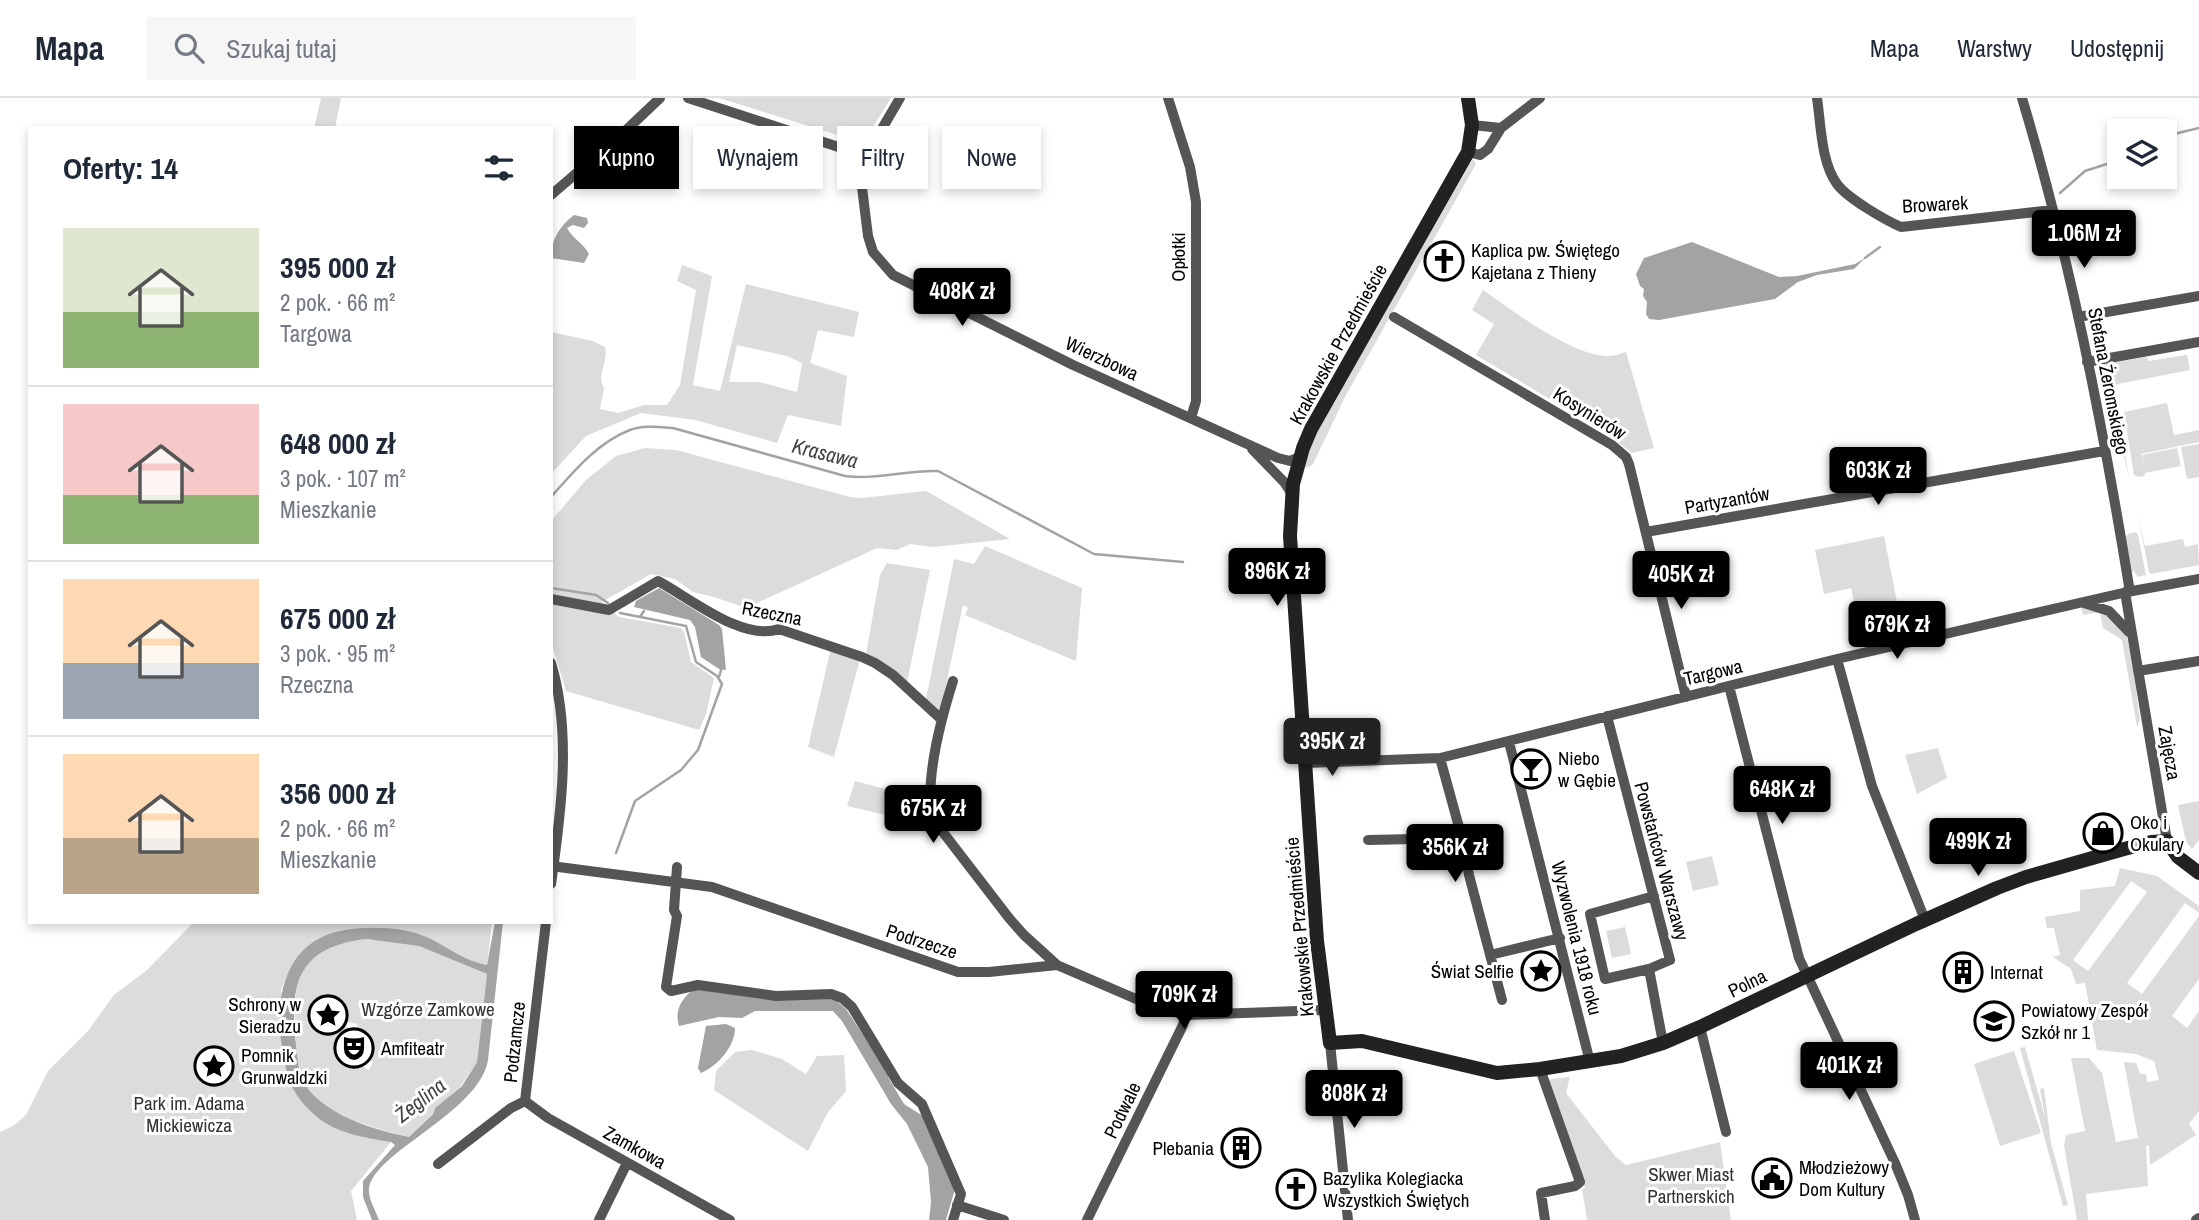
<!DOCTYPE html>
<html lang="pl">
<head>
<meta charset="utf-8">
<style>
  body { margin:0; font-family:"Archivo Narrow",sans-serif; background:#f6f6f7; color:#1f2937; height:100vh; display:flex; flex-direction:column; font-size:26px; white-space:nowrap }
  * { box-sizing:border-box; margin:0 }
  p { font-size:23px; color:#747a83 }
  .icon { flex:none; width:38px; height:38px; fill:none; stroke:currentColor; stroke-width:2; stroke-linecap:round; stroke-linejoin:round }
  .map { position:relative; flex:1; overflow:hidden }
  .panel { position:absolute; left:28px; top:28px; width:525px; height:798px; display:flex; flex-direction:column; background:#fff; border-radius:0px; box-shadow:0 4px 10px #0003 }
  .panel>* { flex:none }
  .top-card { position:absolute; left:574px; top:28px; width:665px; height:63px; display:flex; gap:14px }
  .controls { position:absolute; left:2107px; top:21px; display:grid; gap:14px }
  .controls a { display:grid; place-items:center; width:70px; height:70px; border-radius:0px; background:#fff; box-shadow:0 4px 10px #0003; font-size:35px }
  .price { position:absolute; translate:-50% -60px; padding:0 16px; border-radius:7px; background:#000; color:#fff; font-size:23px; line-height:46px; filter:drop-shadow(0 2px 4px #0008) }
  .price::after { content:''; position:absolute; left:50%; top:42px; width:21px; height:16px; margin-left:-10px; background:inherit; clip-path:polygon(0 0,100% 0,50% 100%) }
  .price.active { background:#222; color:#fff }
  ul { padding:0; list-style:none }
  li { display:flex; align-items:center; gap:21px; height:175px; padding:0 35px }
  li+li { border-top:2px solid #e0e1e3 }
  li span { display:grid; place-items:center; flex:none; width:196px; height:140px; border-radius:0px; color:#555 }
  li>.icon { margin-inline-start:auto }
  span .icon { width:84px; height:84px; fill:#fffc; stroke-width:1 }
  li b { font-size:30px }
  h2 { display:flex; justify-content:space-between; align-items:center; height:84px; padding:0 35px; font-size:30px }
  .pill { padding:0 24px; border-radius:0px; background:#fff; box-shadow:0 4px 10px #0003; font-size:24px; line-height:63px }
  .pill.active { background:#000; color:#fff }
  header { display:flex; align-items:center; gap:42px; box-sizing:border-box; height:98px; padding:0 35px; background:#fff; border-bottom:2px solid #e0e1e3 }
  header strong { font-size:33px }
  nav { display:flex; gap:38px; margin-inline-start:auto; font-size:24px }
  .search { width:490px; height:63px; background:#f6f6f7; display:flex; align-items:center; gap:18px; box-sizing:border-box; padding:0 24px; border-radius:0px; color:#747a83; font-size:26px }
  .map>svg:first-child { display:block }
  .green { fill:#dcdcdc; fill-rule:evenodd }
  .water { fill:#a3a3a3; fill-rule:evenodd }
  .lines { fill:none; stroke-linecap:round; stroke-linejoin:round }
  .stream { stroke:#a3a3a3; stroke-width:2.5 }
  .street { stroke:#555; stroke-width:10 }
  .secondary { stroke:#222; stroke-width:14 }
  .labels { text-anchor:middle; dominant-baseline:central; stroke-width:6; stroke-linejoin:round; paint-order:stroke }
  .street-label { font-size:19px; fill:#000; stroke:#fff }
  .poi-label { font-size:19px; fill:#000; stroke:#fff; text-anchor:start }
  .park-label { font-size:19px; fill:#333; stroke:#fff }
  .water-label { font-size:21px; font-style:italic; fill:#444; stroke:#fff }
</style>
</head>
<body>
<header>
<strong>Mapa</strong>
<div class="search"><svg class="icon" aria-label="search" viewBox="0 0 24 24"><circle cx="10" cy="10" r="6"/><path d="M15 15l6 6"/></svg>Szukaj tutaj</div>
<nav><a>Mapa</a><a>Warstwy</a><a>Udostępnij</a></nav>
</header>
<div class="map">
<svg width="2199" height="1122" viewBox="0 0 2199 1122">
  <rect width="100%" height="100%" fill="#fff"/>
  <path class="green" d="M321 0H341L335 30H314Z
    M719 0H891L863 45Z
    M1473 61 1476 66 1346 297 1313 366 1307 370 1304 367 1312 341Z
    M682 167 712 178 693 287 720 293 746 186 859 214 854 239 818 232 810 265 847 278 841 328 788 317 777 345 695 322 641 315 586 338 551 376V234L593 243 605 249C609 263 596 277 604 290L600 311 618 315 644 307H667L680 287 696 192 677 183ZM737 247 787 258 802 265 797 294 759 284H729Z
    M1483 192C1512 212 1574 260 1610 258 1615 258 1621 255 1626 254L1654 350 1632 355 1605 334 1476 257 1494 226 1472 212Z
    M2187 257 2190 272 2113 287 2129 379 2103 274 2105 266 2147 259 2148 263Z
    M2167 305 2174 337 2199 332V344L2141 356 2144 370 2142 357 2177 350 2181 368 2145 375V378L2138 379 2134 377 2124 314Z
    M2199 346V379L2187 381 2181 349Z
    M645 350 676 352 850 399 862 400 926 393 1010 441 933 449 910 446 897 452 877 450 746 510 714 499 693 494 675 481 651 476 602 504 619 519 681 530 684 534 691 564 714 580 706 616 699 632 566 593 551 543V423L586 382 616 358Z
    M2138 417 2145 448 2183 441 2185 449 2198 446 2199 467 2151 476 2149 474Z
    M2135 434 2138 437 2146 477 2138 479 2134 473 2131 474 2125 440 2128 436Z
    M1884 438 1901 524 1860 532 1851 490 1824 496 1815 452Z
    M985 448 1082 490 1076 563 965 517 968 510 963 507 940 615 926 601 954 461 974 466Z
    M887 465 930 472 907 585 866 556 880 477Z
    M2081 509C2098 509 2120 522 2126 538 2134 561 2136 597 2140 621L2137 629 2122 542 2103 530 2100 514 2083 517Z
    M831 550 860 561 834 659 808 649Z
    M1938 650 1947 680 1917 696 1905 657Z
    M855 683 924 701 925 722 921 725 847 708Z
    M2199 703V742L2192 751 2186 744 2178 707Z
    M1712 758 1719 787 1693 793 1686 764Z
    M2120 770 2157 778 2199 808V815L2185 805 2127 885 2142 896 2199 818V881L2172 918 2187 930 2199 913V1013L2189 1026 2196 1037 2150 1067 2149 1048H2146L2148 1088 2086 1096 2088 1122H2077L2064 1047 2066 1037 2085 1033 2071 960H2089L2102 975 2116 1044 2138 1040 2124 964 2136 965 2140 976H2146L2147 984 2159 982 2154 963 2136 956 2097 952 2085 885 2076 886 2071 871 2053 859 2060 857 2054 830H2047L2045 819 2080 813V792L2115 788ZM2131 783 2147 794 2088 873 2073 862Z
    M194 824H492L487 867C465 864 445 846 424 838 412 834 399 833 387 832 334 825 300 841 281 892L289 983 343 1033 391 1044 351 1093 357 1122H0V1034L13 1028 26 1017 48 973 88 933 114 897 147 872Z
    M1625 829 1631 856 1612 860 1606 833Z
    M366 841 419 848 487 876 477 964 460 989 435 1010 433 1015 409 1039C374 1030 334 1020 309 992 297 978 297 959 296 942 291 881 299 849 366 841ZM347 924 357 926C355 943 359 954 373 964L369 972C350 962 343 945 347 924Z
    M2025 949 2045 1019 2040 991 2044 990 2051 1045 2068 1107 2063 1108 2020 950Z
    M752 952 782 961 806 976 817 958 844 957 846 993 828 1014 808 1053 714 992 716 973 735 954Z
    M2014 953 2041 1035 2000 1048 1974 966Z
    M1570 979 1566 995 1615 1058 1626 1067 1720 1044 1731 1122H1587L1582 1091 1585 1090 1544 982Z"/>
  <path class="water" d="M574 117 587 120 588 125 584 130 573 127 567 130C573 141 583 145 589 156L584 165 551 160C551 141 560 128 574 117Z
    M1692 144 1779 179 1797 178 1855 166 1865 160 1854 171 1817 177 1798 184 1775 201 1659 222 1649 221 1646 216 1647 204 1643 198 1644 191 1640 188 1636 176 1644 160Z
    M659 490 719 527 722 531 726 572 719 571 701 559 695 529 690 522 634 509 636 503Z
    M495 824H503L488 962C480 1014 372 1055 369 1091 368 1101 376 1113 379 1122H372L363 1099V1083L395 1047 391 1044C366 1040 335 1035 316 1018 308 1011 300 1003 295 994 288 984 286 971 284 959 272 906 282 842 345 832 371 828 405 829 429 840 447 849 467 864 487 867ZM366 841 419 848 487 876 477 964 462 988 435 1010 433 1016 409 1039C375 1032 332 1019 309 992 298 979 298 963 296 947 289 885 298 849 366 841Z
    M694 891 764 901 825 900 836 902 846 911 888 975V979L904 1006 923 1018 955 1091 946 1122H929L931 1104 928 1069 907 1026 891 1006 842 923 833 913H755L742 920 719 919 679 928C674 912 682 900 694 891Z
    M726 926 735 930C735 948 718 968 701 975L698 970 706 928Z"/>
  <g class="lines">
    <path class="stream" d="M2165 43 2178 35 2199 30
      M2060 95 2085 73 2119 62
      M1865 160 1880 149
      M551 399C573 374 598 344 630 332 643 327 659 329 673 330L845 378C876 382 906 372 938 373L1094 456 1183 464
      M551 490 596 497 608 505
      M640 519 644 513
      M719 579 721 572
      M616 755 635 703 681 672 698 652 722 586 717 578 696 564 686 528 620 515"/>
    <path class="street" d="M688 0 866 58
      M900 0 866 58 861 81 868 138 873 154 893 177 1073 267 1278 360 1290 363 1300 359
      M1168 0 1190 69 1196 104V303L1191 320
      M1817 0C1821 27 1821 64 1837 86 1847 100 1885 122 1901 129L2053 112
      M2022 0C2070 160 2102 323 2129 488L2126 500 2167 743
      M1472 27 1501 30
      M1468 54 1480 57 1488 51 1501 30 1540 0
      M551 97 621 37 660 0
      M1394 219 1612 347 1626 359 1629 366 1686 599
      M2078 219 2199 198
      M2087 264 2199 244
      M1252 351 1284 384 1292 396
      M1646 434 2104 353
      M551 501 609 512 658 483C690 500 743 544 779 531L862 559 875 565 893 577 941 621
      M2084 505 2109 513 2129 534
      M1837 561 1872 688 1925 822
      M551 565C572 634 561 716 551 786
      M2138 573 2199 563
      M953 583C941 621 925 680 932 720L1009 820 1024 837 1057 867
      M1729 588 1799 860 1895 1065 1908 1097 1915 1122
      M1607 618 1670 862 1649 871 1663 945
      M1509 644 1590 964
      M1440 660 1462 740 1469 777 1502 902
      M1305 665 1440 660 1837 561 2127 494 2199 481
      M1368 742 1462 740
      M551 768 712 789 958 874H989L1057 867 1150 907 1186 917 1325 912
      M677 769 674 812 677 818 666 889 671 893 698 887 776 898 831 896 842 900 852 909 898 985 922 1006 961 1096 953 1122
      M1490 857 1560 840
      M1649 871 1605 881 1590 816 1654 798
      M1700 929 1726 1034
      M1330 945 1348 1122
      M1540 971 1580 1084 1575 1088 1541 1095 1545 1122
      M525 1003 548 1020 730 1122
      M525 1003 546 824
      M438 1066 511 1010 525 1003
      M957 1107 1004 1122
      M599 1122 627 1065
      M1087 1122 1183 927 1186 917
      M2196 1122 2199 1120"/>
    <path class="secondary" d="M1468 0 1472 27 1468 54 1311 331 1303 350 1293 386 1290 438 1317 843 1330 945 1362 943 1497 975 1540 971 1621 958 1663 945 1700 929 1916 826 1997 790 2026 779 2124 751 2151 744 2167 743 2178 759 2199 775"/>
  </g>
  <defs>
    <g id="church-ring" transform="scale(2.0125)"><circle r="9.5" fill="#fff" stroke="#000" stroke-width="1.5"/><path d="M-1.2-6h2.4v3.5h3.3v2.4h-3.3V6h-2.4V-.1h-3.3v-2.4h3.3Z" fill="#000"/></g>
    <g id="bar-ring" transform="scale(2.0125)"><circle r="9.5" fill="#fff" stroke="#000" stroke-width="1.5"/><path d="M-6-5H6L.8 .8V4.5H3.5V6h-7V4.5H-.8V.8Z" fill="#000"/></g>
    <g id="shop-ring" transform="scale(2.0125)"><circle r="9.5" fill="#fff" stroke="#000" stroke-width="1.5"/><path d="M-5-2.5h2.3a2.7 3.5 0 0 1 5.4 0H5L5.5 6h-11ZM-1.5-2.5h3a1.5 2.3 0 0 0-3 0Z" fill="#000"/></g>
    <g id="sight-ring" transform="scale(2.0125)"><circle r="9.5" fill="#fff" stroke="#000" stroke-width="1.5"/><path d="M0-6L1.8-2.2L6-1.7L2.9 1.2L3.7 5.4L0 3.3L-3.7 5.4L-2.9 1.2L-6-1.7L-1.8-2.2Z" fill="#000"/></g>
    <g id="building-ring" transform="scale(2.0125)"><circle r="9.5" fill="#fff" stroke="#000" stroke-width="1.5"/><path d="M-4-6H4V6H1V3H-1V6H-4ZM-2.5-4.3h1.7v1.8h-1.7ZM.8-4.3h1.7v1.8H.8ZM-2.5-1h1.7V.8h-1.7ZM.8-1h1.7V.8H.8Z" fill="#000"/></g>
    <g id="school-ring" transform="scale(2.0125)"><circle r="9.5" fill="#fff" stroke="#000" stroke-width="1.5"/><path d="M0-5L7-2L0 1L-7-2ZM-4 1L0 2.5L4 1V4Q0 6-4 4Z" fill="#000"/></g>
    <g id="theatre-ring" transform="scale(2.0125)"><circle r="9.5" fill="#fff" stroke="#000" stroke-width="1.5"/><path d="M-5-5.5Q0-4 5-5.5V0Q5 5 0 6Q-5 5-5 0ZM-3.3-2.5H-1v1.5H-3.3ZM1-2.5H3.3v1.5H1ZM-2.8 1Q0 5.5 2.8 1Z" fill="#000"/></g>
    <g id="civic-ring" transform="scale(2.0125)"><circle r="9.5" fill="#fff" stroke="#000" stroke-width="1.5"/><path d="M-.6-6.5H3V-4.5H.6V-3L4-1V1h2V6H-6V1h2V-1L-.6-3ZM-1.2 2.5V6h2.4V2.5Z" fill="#000"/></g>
  </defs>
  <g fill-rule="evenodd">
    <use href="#church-ring" x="1444" y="163"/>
    <use href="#bar-ring" x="1531" y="671"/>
    <use href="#shop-ring" x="2103" y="735"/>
    <use href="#sight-ring" x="1541" y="873"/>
    <use href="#building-ring" x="1963" y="874"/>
    <use href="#sight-ring" x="328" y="917"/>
    <use href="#school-ring" x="1994" y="923"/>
    <use href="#theatre-ring" x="354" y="950"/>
    <use href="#sight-ring" x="214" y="968"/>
    <use href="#building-ring" x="1241" y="1050"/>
    <use href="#civic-ring" x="1772" y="1080"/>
    <use href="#church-ring" x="1296" y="1091"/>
  </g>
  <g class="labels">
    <g class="street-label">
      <text transform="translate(1935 106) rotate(-3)">Browarek</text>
      <text transform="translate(1178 159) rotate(-90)">Opłotki</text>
      <text transform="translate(1338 246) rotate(-61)">Krakowskie Przedmieście</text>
      <text transform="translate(1102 260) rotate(25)">Wierzbowa</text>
      <text transform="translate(2109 283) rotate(79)">Stefana Żeromskiego</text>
      <text transform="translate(1590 315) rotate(32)">Kosynierów</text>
      <text transform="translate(1727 402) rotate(-10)">Partyzantów</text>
      <text transform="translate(772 515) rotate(11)">Rzeczna</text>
      <text transform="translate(1713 574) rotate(-13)">Targowa</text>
      <text transform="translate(2170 655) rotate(80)">Zajęcza</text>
      <text transform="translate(1662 763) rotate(75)">Powstańców Warszawy</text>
      <text transform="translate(1299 829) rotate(-95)">Krakowskie Przedmieście</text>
      <text transform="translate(1577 840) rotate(76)">Wyzwolenia 1918 roku</text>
      <text transform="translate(922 843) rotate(18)">Podrzecze</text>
      <text transform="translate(1747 885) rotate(-26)">Polna</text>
      <text transform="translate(514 944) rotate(-84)">Podzamcze</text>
      <text transform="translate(1122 1012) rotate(-64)">Podwale</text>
      <text transform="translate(635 1049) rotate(29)">Zamkowa</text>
    </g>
    <g class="poi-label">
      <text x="1471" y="152">Kaplica pw. Świętego<tspan x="1471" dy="22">Kajetana z Thieny</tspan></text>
      <text x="1558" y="660">Niebo<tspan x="1558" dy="22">w Gębie</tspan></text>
      <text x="2130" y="724">Oko i<tspan x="2130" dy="22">Okulary</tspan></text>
      <text x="1514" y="873" text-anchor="end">Świat Selfie</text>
      <text x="1990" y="874">Internat</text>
      <text x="301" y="906" text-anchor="end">Schrony w<tspan x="301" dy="22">Sieradzu</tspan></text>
      <text x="2021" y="912">Powiatowy Zespół<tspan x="2021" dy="22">Szkół nr 1</tspan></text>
      <text x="381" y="950">Amfiteatr</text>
      <text x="241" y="957">Pomnik<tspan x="241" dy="22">Grunwaldzki</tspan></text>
      <text x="1214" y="1050" text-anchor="end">Plebania</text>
      <text x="1799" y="1069">Młodzieżowy<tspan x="1799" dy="22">Dom Kultury</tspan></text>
      <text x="1323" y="1080">Bazylika Kolegiacka<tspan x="1323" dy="22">Wszystkich Świętych</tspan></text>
    </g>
    <g class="park-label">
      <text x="428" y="911">Wzgórze Zamkowe</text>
      <text x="189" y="1005">Park im. Adama<tspan x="189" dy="22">Mickiewicza</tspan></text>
      <text x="1691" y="1076">Skwer Miast<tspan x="1691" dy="22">Partnerskich</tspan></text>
    </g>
    <g class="water-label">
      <text transform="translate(825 355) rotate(14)">Krasawa</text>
      <text transform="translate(420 1002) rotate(-38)">Żeglina</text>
    </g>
  </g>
</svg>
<div class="controls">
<a><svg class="icon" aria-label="layers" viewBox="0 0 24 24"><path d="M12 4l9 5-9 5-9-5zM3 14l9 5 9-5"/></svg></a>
</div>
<b class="price" style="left:2084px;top:172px">1.06M zł</b>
<b class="price" style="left:962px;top:230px">408K zł</b>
<b class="price" style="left:1878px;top:409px">603K zł</b>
<b class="price" style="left:1277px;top:510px">896K zł</b>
<b class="price" style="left:1681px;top:513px">405K zł</b>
<b class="price" style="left:1897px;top:563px">679K zł</b>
<b class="price active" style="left:1332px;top:680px">395K zł</b>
<b class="price" style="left:1782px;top:728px">648K zł</b>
<b class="price" style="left:933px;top:747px">675K zł</b>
<b class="price" style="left:1978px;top:780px">499K zł</b>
<b class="price" style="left:1455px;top:786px">356K zł</b>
<b class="price" style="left:1184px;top:933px">709K zł</b>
<b class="price" style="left:1849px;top:1004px">401K zł</b>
<b class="price" style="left:1354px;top:1032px">808K zł</b>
<div class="top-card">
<a class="pill active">Kupno</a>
<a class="pill">Wynajem</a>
<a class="pill">Filtry</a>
<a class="pill">Nowe</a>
</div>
<section class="panel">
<h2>Oferty: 14<svg class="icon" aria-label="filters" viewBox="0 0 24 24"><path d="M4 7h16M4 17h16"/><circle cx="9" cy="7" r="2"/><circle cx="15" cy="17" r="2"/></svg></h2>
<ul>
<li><span style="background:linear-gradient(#dfe7d0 60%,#8fb573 0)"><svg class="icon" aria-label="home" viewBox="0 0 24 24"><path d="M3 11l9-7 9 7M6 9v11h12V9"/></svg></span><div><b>395 000 zł</b><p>2 pok. · 66 m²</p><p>Targowa</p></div></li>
<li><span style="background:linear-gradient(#f6c9c9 65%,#8fb573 0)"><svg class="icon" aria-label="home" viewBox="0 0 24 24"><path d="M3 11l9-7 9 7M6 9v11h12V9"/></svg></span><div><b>648 000 zł</b><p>3 pok. · 107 m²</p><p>Mieszkanie</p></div></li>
<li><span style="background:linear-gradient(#ffd9b3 60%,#9aa5b1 0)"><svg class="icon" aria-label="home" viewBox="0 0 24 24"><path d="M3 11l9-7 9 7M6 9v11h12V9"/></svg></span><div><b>675 000 zł</b><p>3 pok. · 95 m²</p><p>Rzeczna</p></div></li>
<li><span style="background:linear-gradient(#ffd9b3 60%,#b9a48a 0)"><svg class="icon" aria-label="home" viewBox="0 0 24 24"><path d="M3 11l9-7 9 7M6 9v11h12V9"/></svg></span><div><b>356 000 zł</b><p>2 pok. · 66 m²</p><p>Mieszkanie</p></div></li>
</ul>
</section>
</div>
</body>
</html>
